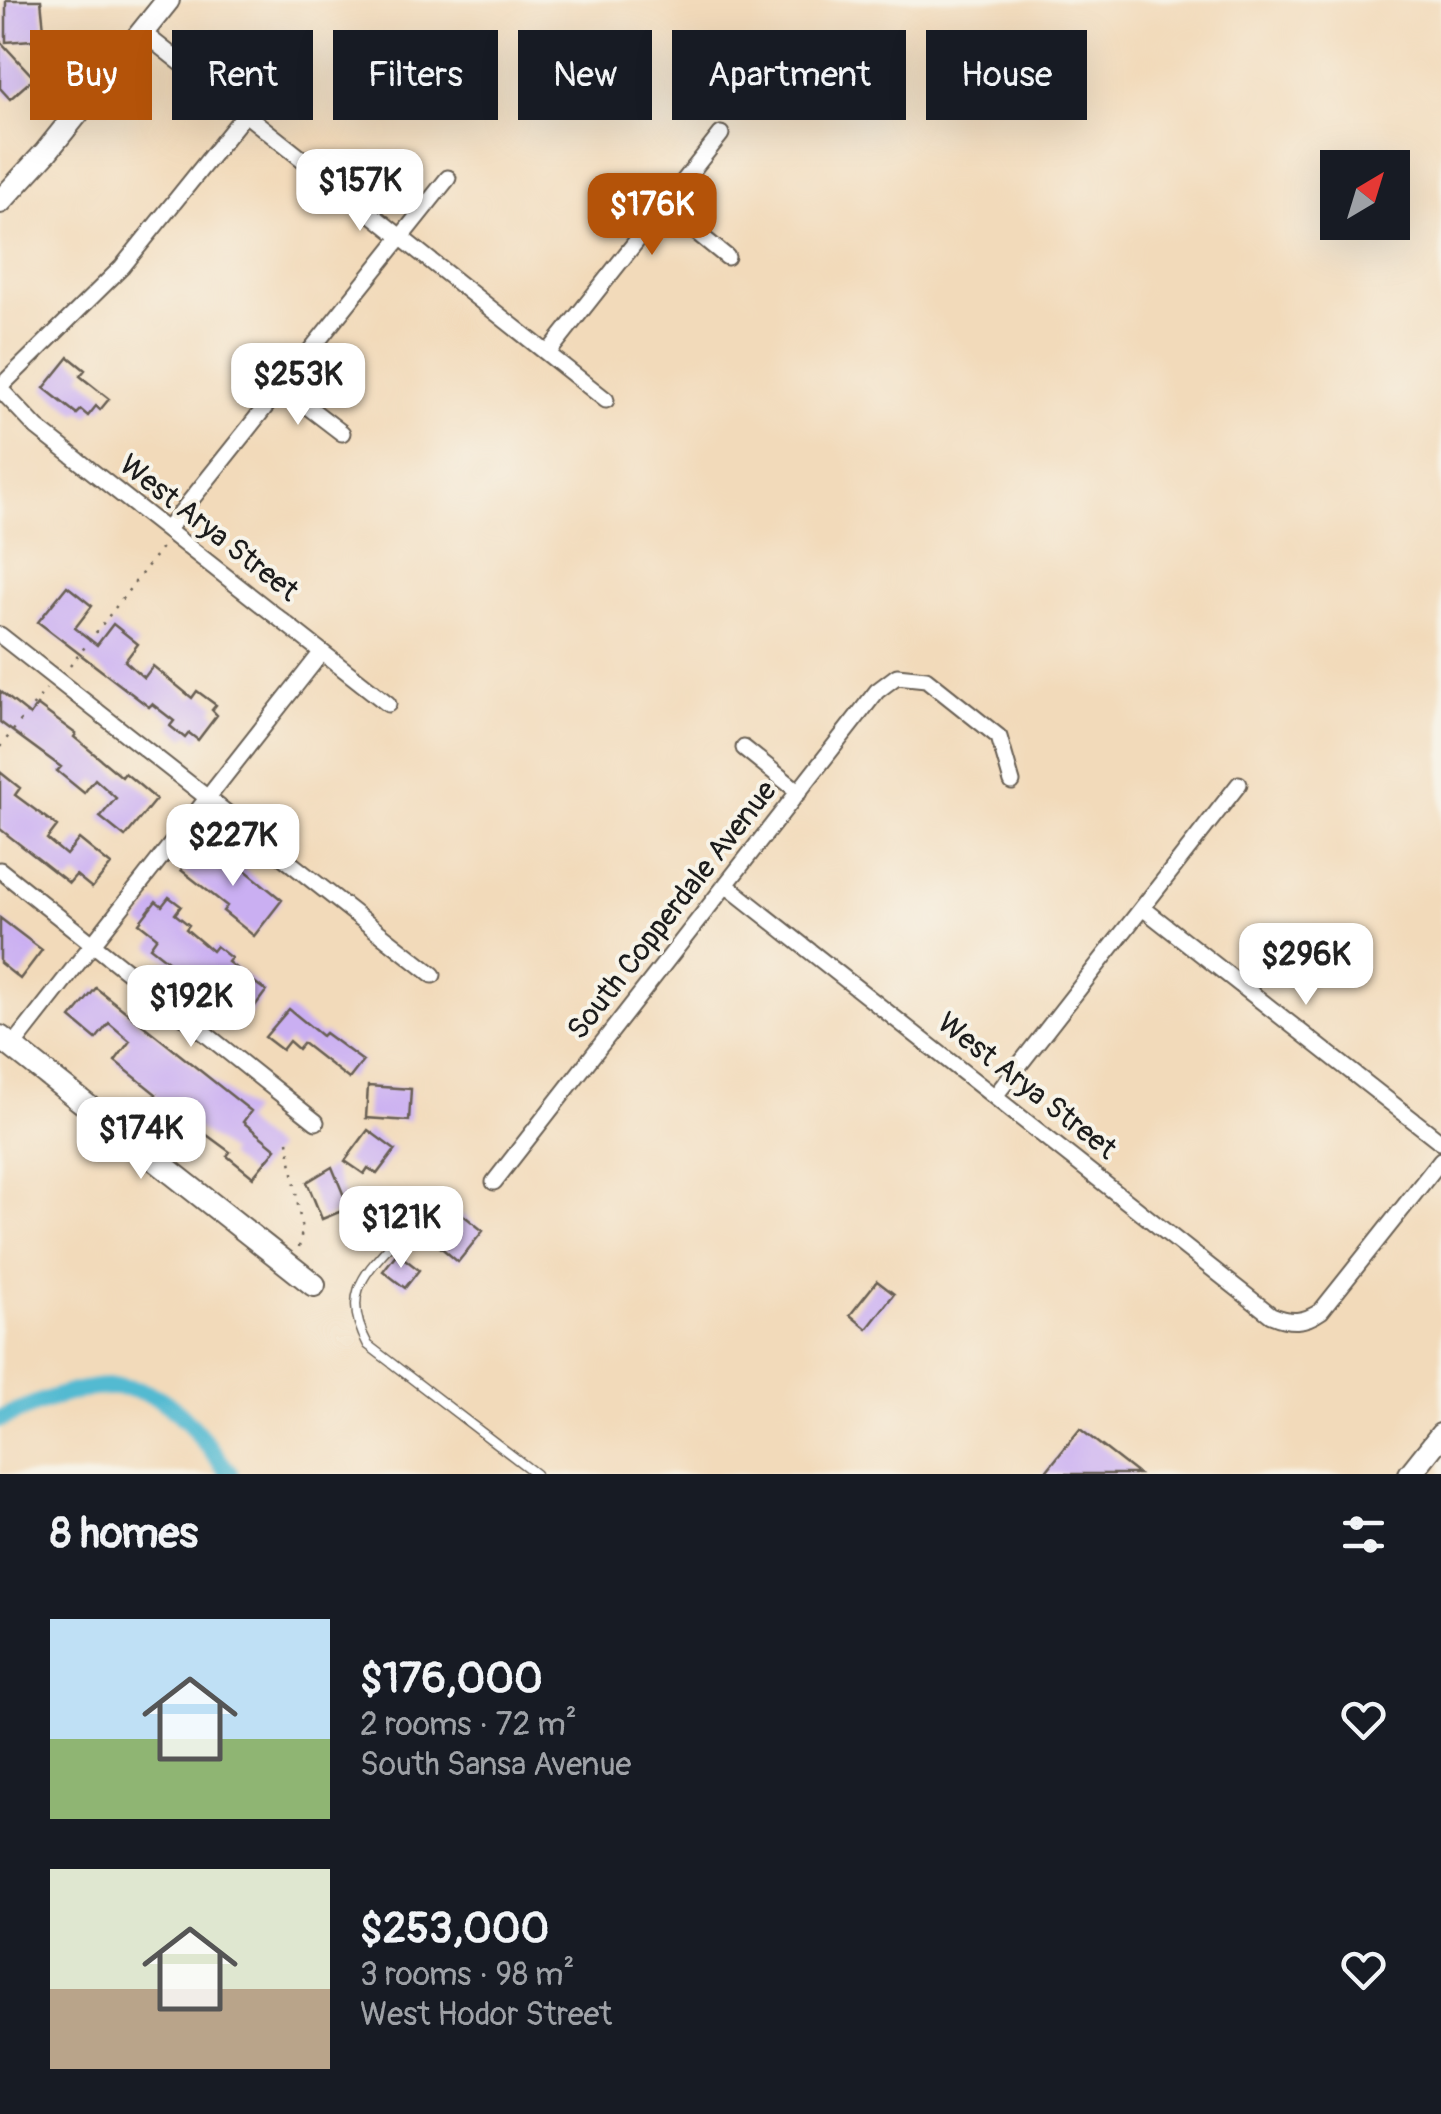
<!DOCTYPE html>
<html lang="en">
<head>
<meta charset="utf-8">
<style>
  body { margin:0; font-family:Pangolin,sans-serif; background:#242831; color:#f1f3f6; height:100vh; display:flex; flex-direction:column; font-size:38px; white-space:nowrap }
  * { box-sizing:border-box; margin:0 }
  p { font-size:32px; color:#9ea1a6 }
  .icon { flex:none; width:55px; height:55px; fill:none; stroke:currentColor; stroke-width:2; stroke-linecap:round; stroke-linejoin:round }
  .map { position:relative; height:1474px; overflow:hidden }
  .sheet { display:flex; flex-direction:column; background:#171b24; flex:1 }
  .sheet>* { flex:none }
  .top-card { position:absolute; left:30px; top:30px; width:1382px; height:90px; display:flex; gap:20px }
  .needle { width:65px; rotate:38deg }
  .fabs { position:absolute; left:1320px; top:150px; display:grid; gap:20px }
  .fabs a { display:grid; place-items:center; width:90px; height:90px; border-radius:0px; background:#171b24; box-shadow:0 10px 40px #0002; font-size:50px }
  .price { position:absolute; translate:-50% -85px; padding:0 22px; border-radius:20px; background:#fff; color:#222; font-size:32px; line-height:65px; filter:drop-shadow(0 2px 5px #0008) }
  .price::after { content:''; position:absolute; left:50%; top:60px; width:30px; height:22px; margin-left:-15px; background:inherit; clip-path:polygon(0 0,100% 0,50% 100%) }
  .price.current { background:#b45309; color:#fff }
  ul { padding:0; list-style:none }
  li { display:flex; align-items:center; gap:30px; height:250px; padding:0 50px }
  li span { display:grid; place-items:center; flex:none; width:280px; height:200px; border-radius:0px; color:#555 }
  li>.icon { margin-inline-start:auto }
  span .icon { width:120px; height:120px; fill:#fffc; stroke-width:1 }
  li b { font-size:42px }
  h2 { display:flex; justify-content:space-between; align-items:center; height:120px; padding:0 50px; font-size:42px }
  .pill { padding:0 35px; border-radius:0px; background:#171b24; box-shadow:0 10px 40px #0002; font-size:35px; line-height:90px }
  .pill.current { background:#b45309; color:#fff }
  .map>svg:first-child { display:block }
  .lines { fill:none; stroke-linecap:round; stroke-linejoin:round }
  .canal { stroke:#53bad1; stroke-width:18 }
  .building { fill:#caaff2 }
  .lane-casing { stroke:#675e53; stroke-width:11 }
  .street-casing { stroke:#675e53; stroke-width:19 }
  .secondary-casing { stroke:#675e53; stroke-width:26 }
  .path { stroke:#675e53; stroke-width:2.5; stroke-dasharray:2.5 8; stroke-linecap:butt }
  .lane { stroke:#fff; stroke-width:8 }
  .street { stroke:#fff; stroke-width:15 }
  .secondary { stroke:#fff; stroke-width:22 }
  .labels { text-anchor:middle; dominant-baseline:central; stroke-width:8; stroke-linejoin:round; paint-order:stroke }
  .street-label { font-size:30px; fill:#1c1c1c; stroke:#f7f3e8 }
</style>
</head>
<body>
<div class="map">
<svg width="1441" height="1474" viewBox="0 0 1441 1474">
  <rect width="100%" height="100%" fill="#f7f3e8"/>
  <filter id="ink" filterUnits="userSpaceOnUse"><feTurbulence type="fractalNoise" baseFrequency=".01" numOctaves="2"/><feDisplacementMap in="SourceGraphic" scale="20" xChannelSelector="R" yChannelSelector="G"/><feConvolveMatrix kernelMatrix="1 2 1 2 8 2 1 2 1" color-interpolation-filters="sRGB"/></filter>
  <filter id="wash" filterUnits="userSpaceOnUse"><feTurbulence type="fractalNoise" baseFrequency=".0048" numOctaves="4" result="noise"/><feDisplacementMap in="SourceGraphic" scale="40" xChannelSelector="R" yChannelSelector="G"/><feGaussianBlur stdDeviation="2.25" result="paint"/><feColorMatrix in="noise" values="0 0 0 0 0 0 0 0 0 0 0 0 0 0 0 0 0 1.4 0 .05"/><feComposite in="paint" operator="in"/></filter>
  <g filter="url(#wash)">
    <rect width="100%" height="100%" fill="#f2daba"/>
    <g class="lines">
      <path class="canal" d="M0 1419C57 1394 128 1364 180 1414 199 1432 214 1454 230 1474"/>
    </g>
    <g id="blocks">
      <path class="building" d="M6 0H41L45 39 6 42Z
        M0 41 34 78 10 99 0 88Z
        M69 357 85 370 80 376 109 399 100 410 96 406 88 416 81 410 77 414 44 388Z
        M67 586 92 606 75 628 97 645 113 624 138 644 125 661 144 678 153 666 192 698 197 691 216 705 212 710 217 715 198 740 189 733 185 738 170 726 174 721 152 704 149 707 38 622Z
        M0 691 30 715 37 705 76 734 74 737 122 777 125 773 156 799 125 837 100 817 116 798 95 779 84 793 57 771 61 767 0 722Z
        M0 772 20 788 15 795 57 826 47 839 66 855 79 839 111 865 92 888 76 875 69 883 0 829Z
        M199 847 217 861 223 852 282 900 254 936 223 911 227 906 181 870Z
        M169 897 181 906 175 914 189 925 186 929 212 951 216 946 231 958 228 962 266 991 244 1021 150 947 157 937 139 923 156 901 162 906Z
        M0 918 42 950 20 979 0 963Z
        M96 988 251 1111 243 1122 276 1149 253 1177 227 1156 230 1152 154 1096 156 1094 115 1061 130 1041 109 1023 96 1039 71 1018Z
        M289 1009 322 1036 325 1033 363 1061 349 1079 303 1043 298 1049 289 1041 282 1050 265 1037Z
        M368 1086 411 1089 409 1121 366 1118Z
        M368 1130 395 1150 377 1174 368 1168 364 1174 345 1161Z
        M332 1167 349 1208 322 1219 307 1182Z
        M462 1214 483 1231 458 1262 438 1245Z
        M397 1253 419 1270 405 1288 383 1271Z
        M877 1281 894 1294 867 1329 850 1315Z
        M1080 1429 1138 1474H1044Z"/>
    </g>
  </g>
  <g filter="url(#ink)">
    <use href="#blocks" fill-opacity="0" stroke="#675e53" stroke-width="2.5"/>
    <g class="lines">
      <g class="lane-casing">
        <path id="lane" d="M402 1232C367 1272 339 1291 368 1345L536 1474"/>
      </g>
      <g class="street-casing">
        <path id="street" d="M142 32 606 400
          M664 206 727 257
          M548 353 721 134
          M0 387 122 267 303 42
          M282 387 342 433
          M0 389 37 428 388 704
          M167 530 448 178
          M0 635 433 975
          M744 748 799 792
          M0 870 316 1122
          M726 885 1271 1315C1290 1323 1304 1323 1321 1311L1441 1160
          M1144 909 1441 1142
          M12 1047 322 652
          M995 1096 1239 784
          M494 1182 877 691 897 676 926 679 999 737 1012 782"/>
      </g>
      <g class="secondary-casing">
        <path id="secondary" d="M0 202 46 152 168 0
          M0 1037 314 1285
          M1410 1474 1441 1435"/>
      </g>
      <path class="path" d="M70 666 163 546
        M0 747 46 689
        M288 1141 302 1231 299 1247"/>
      <use href="#lane" class="lane"/>
      <use href="#street" class="street"/>
      <use href="#secondary" class="secondary"/>
    </g>
  </g>
  <g class="labels">
    <g class="street-label">
      <text transform="translate(209 528) rotate(38)">West Arya Street</text>
      <text transform="translate(672 910) rotate(-52)">South Copperdale Avenue</text>
      <text transform="translate(1027 1086) rotate(38)">West Arya Street</text>
    </g>
  </g>
</svg>
<div class="fabs">
<a><svg class="needle" viewBox="-14 -14 28 28"><path d="M0-13l5 13h-10z" fill="#e53935"/><path d="M0 13l5-13h-10z" fill="#9ea1a6"/></svg></a>
</div>
<b class="price" style="left:360px;top:234px">$157K</b>
<b class="price current" style="left:652px;top:258px">$176K</b>
<b class="price" style="left:298px;top:428px">$253K</b>
<b class="price" style="left:233px;top:889px">$227K</b>
<b class="price" style="left:1306px;top:1008px">$296K</b>
<b class="price" style="left:191px;top:1050px">$192K</b>
<b class="price" style="left:141px;top:1182px">$174K</b>
<b class="price" style="left:401px;top:1271px">$121K</b>
<div class="top-card">
<a class="pill current">Buy</a>
<a class="pill">Rent</a>
<a class="pill">Filters</a>
<a class="pill">New</a>
<a class="pill">Apartment</a>
<a class="pill">House</a>
</div>
</div>
<section class="sheet">
<h2>8 homes<svg class="icon" aria-label="filters" viewBox="0 0 24 24"><path d="M4 7h16M4 17h16"/><circle cx="9" cy="7" r="2"/><circle cx="15" cy="17" r="2"/></svg></h2>
<ul>
<li><span style="background:linear-gradient(#bfe0f5 60%,#8fb573 0)"><svg class="icon" aria-label="home" viewBox="0 0 24 24"><path d="M3 11l9-7 9 7M6 9v11h12V9"/></svg></span><div><b>$176,000</b><p>2 rooms · 72 m²</p><p>South Sansa Avenue</p></div><svg class="icon" aria-label="heart" viewBox="0 0 24 24"><path d="M12 20l-8-8c-3-5 5-10 8-4 3-6 11-1 8 4z"/></svg></li>
<li><span style="background:linear-gradient(#dfe7d0 60%,#b9a48a 0)"><svg class="icon" aria-label="home" viewBox="0 0 24 24"><path d="M3 11l9-7 9 7M6 9v11h12V9"/></svg></span><div><b>$253,000</b><p>3 rooms · 98 m²</p><p>West Hodor Street</p></div><svg class="icon" aria-label="heart" viewBox="0 0 24 24"><path d="M12 20l-8-8c-3-5 5-10 8-4 3-6 11-1 8 4z"/></svg></li>
</ul>
</section>
</body>
</html>
